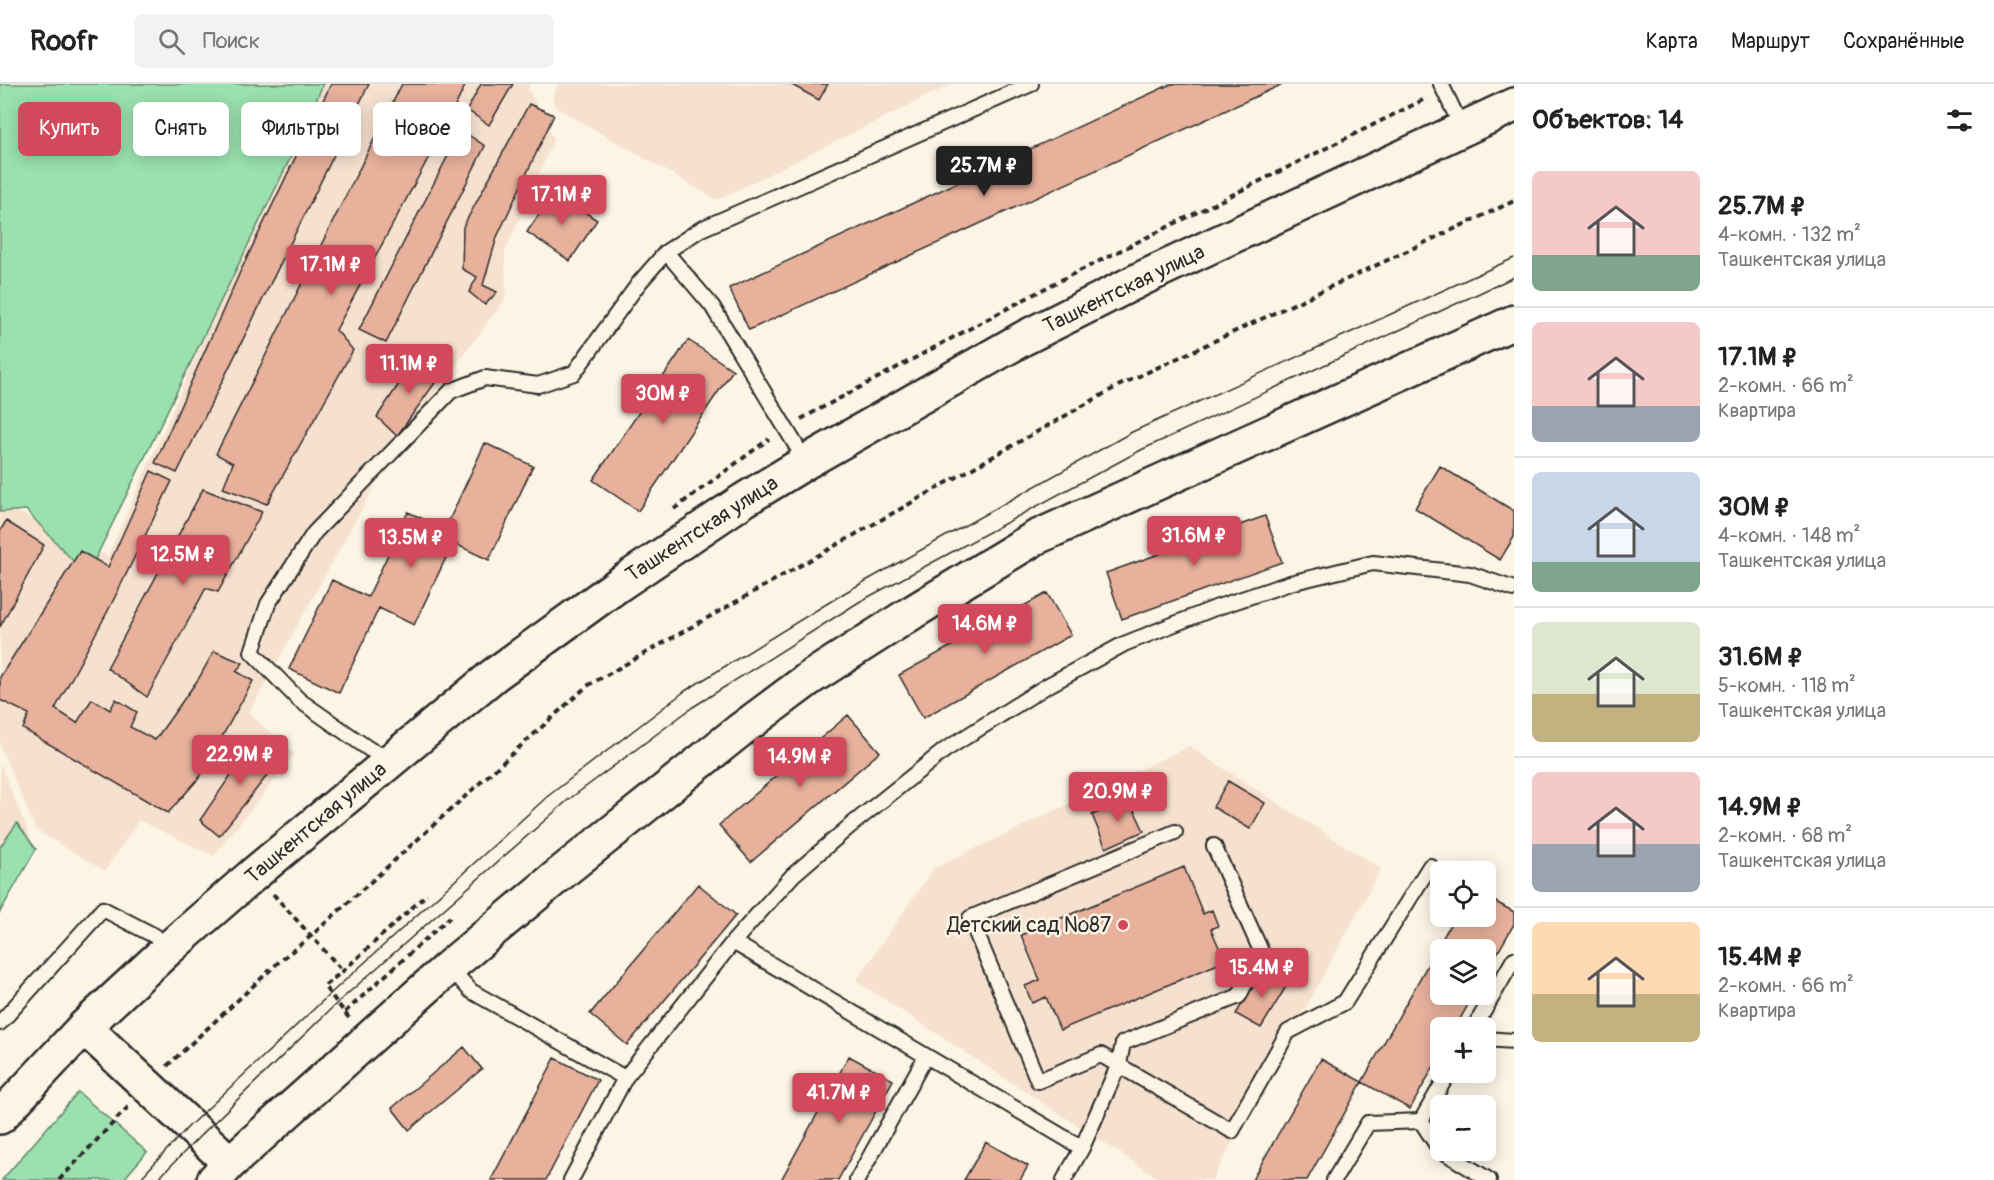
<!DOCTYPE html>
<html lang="ru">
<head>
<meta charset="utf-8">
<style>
  body { margin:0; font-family:Pangolin,sans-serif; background:#f2f2f2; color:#222; height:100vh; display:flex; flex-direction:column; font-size:22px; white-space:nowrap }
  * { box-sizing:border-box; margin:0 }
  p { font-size:20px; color:#767676 }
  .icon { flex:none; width:33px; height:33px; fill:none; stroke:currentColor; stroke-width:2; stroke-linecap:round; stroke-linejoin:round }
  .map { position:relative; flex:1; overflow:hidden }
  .sheet { display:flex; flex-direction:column; background:#fff; width:480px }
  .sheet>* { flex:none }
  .hud { position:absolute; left:18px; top:18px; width:570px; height:54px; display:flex; gap:12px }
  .fabs { position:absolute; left:1430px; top:777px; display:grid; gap:12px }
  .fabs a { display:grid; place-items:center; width:66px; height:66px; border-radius:9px; background:#fff; box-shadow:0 3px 15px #0003; font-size:30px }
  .price { position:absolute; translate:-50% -51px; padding:0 14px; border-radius:6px; background:#d1495b; color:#fff; font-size:20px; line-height:39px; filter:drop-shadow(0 2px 3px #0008) }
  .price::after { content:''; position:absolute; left:50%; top:36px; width:18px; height:14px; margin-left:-9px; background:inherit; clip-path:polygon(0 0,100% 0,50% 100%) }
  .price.current { background:#222; color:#fff }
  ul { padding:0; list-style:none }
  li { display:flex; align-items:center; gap:18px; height:150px; padding:0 18px }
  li+li { border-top:2px solid #e0e0e0 }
  li span { display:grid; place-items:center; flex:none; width:168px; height:120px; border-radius:9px; color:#555 }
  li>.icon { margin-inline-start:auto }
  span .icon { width:72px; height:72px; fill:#fffc; stroke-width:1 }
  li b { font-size:26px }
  h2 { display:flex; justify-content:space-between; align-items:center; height:72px; padding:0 18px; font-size:26px }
  .tag { padding:0 21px; border-radius:9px; background:#fff; box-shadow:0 3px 15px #0003; font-size:21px; line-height:54px }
  .tag.current { background:#d1495b; color:#fff }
  header { display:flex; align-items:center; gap:36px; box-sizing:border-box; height:84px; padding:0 30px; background:#fff; border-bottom:2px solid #e0e0e0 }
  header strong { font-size:28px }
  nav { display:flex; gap:33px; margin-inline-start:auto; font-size:21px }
  .search { width:420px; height:54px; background:#f2f2f2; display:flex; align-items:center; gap:15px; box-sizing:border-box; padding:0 21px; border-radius:9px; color:#767676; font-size:22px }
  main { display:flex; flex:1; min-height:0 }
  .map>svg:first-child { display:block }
  .built { fill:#f6e1cf }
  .green { fill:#9ae1ae; stroke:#62866c; stroke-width:1.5 }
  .building { fill:#e7b19c; stroke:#2b2b2b; stroke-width:1.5 }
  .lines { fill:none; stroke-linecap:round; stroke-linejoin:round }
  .service-casing { stroke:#2b2b2b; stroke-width:18 }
  .secondary-casing { stroke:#2b2b2b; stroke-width:38 }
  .path { stroke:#2b2b2b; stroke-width:4; stroke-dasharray:6 4.5; stroke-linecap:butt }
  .service { stroke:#fcf5e5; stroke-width:14 }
  .secondary { stroke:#fcf5e5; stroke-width:33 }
  .tram { stroke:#2b2b2b; stroke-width:1.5 }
  .poi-dot { fill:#d1495b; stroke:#fcf5e5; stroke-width:2 }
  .labels { text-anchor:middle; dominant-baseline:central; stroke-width:5; stroke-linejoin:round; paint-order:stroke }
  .street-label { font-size:21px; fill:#2b2b2b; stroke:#fcf5e5 }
  .poi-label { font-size:21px; fill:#2b2b2b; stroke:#fcf5e5; text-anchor:end }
</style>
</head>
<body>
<header>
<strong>Roofr</strong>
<div class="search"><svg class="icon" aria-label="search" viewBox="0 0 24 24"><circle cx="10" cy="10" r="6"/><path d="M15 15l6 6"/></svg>Поиск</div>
<nav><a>Карта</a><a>Маршрут</a><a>Сохранённые</a></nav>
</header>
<main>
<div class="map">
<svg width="1514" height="1096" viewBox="0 0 1514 1096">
  <rect width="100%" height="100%" fill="#fcf5e5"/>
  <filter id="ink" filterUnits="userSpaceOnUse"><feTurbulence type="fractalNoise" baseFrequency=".0167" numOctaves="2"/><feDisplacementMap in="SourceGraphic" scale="12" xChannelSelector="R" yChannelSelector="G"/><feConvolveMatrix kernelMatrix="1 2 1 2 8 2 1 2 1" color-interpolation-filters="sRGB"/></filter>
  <g filter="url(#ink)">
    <path class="built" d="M324 0H531L528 5 554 55 505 168 506 214 400 356 249 629 295 670 214 772 139 736 105 787 36 746 0 662V424L4 421 108 472 245 161Z
      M558 0H952L717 116 557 24 552 15Z
      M1189 662 1381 785 1212 1096H1161L856 897 933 785Z
      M0 679 35 765 0 812Z"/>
    <path class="green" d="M0 0H323L301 52 87 492 26 426 0 428Z
      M17 739 36 765 0 828V763Z
      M78 1008 147 1068 123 1096H2Z"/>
    <path class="building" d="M331 0H369L177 389 155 379 240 188Z
      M402 0H466L445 43 336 246 353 266 267 420 223 404 233 379 216 370Z
      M481 0H513L489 41 467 26Z
      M790 0H828L819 16Z
      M1171 0H1283L749 246 729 204Z
      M529 20 554 31 497 153 483 201 497 208 485 221 469 208 477 193 462 185 463 143Z
      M461 46 485 62 386 259 359 246Z
      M554 108 597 136 570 177 527 148Z
      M688 256 733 286 638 427 593 396Z
      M418 271 442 289 397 352 377 333Z
      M485 359 533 382 489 476 453 459 414 541 379 524 339 609 289 585 332 496 368 513 408 428 445 445Z
      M1440 382 1514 427V453L1500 476 1415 424Z
      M151 387 172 397 110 523 55 625 77 639 92 615 110 626 116 615 137 628 130 643 155 656 199 594 214 567 243 579 236 587 253 597 199 694 168 729 23 645 29 630 0 616V593L80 467 108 483Z
      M203 405 262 428 218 508 206 504 147 613 107 584Z
      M1265 432 1282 478 1122 535 1106 489Z
      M6 437 44 461 0 543V447Z
      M1047 509 1071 551 923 634 899 591Z
      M848 631 880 668 751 778 719 741Z
      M257 653 281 674 219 752 200 736Z
      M1228 697 1265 719 1250 745 1213 723Z
      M1129 715 1144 747 1106 764 1092 731Z
      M1184 783 1203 830 1212 826 1218 842 1211 845 1225 877 1060 946 1046 913 1032 919 1025 902 1040 896 1021 851Z
      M698 800 736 831 627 961 590 930Z
      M1485 812 1514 828V840L1485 891V866H1440V910H1474L1455 944H1440V971L1410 1025 1362 998 1455 832H1485Z
      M1262 886 1287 901 1261 944 1236 930Z
      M464 963 482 985 409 1046 392 1024Z
      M849 972 893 996 838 1096H781Z
      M555 974 598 996 546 1096H491Z
      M1321 975 1362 998 1307 1096H1252Z
      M986 1058 1028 1082 1020 1096H964Z"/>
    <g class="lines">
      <g class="service-casing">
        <path id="service" d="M1441 0 1462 44
          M666 168 712 222 806 378
          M391 676 369 665 299 616 252 568 268 520 314 449 451 307 485 294 538 301 574 289 639 199 666 168 701 145 1031 0
          M1175 748 970 834 1038 997 1101 971 1232 1047 1288 948 1345 918 1430 782
          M733 858 1082 1064 1064 1096
          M449 883 471 907 625 994
          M0 939 103 825 155 852 168 865
          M1474 944 1514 875
          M1485 955 1514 957
          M1421 1037 1440 1066
          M1082 1064 1119 980 1123 959 1239 912 1261 867 1214 762
          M1441 1066 1489 1096
          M571 1096 625 994 733 858 793 791 850 742 945 666 1045 603 1124 560 1215 524 1290 499 1373 479 1470 490 1514 505
          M857 1096 926 972
          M1334 1096 1368 1039 1421 1037 1449 988"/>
      </g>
      <g class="secondary-casing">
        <path id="secondary" d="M84 943 230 1079
          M0 1033 84 943 168 865 254 790 494 591 618 501 744 416 806 378 1024 254 1145 193 1514 21
          M214 1096 230 1079 449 883 566 785 739 647 810 594 913 528 1035 454 1514 238"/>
      </g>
      <path class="path" d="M801 335 1053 200 1427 14
        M674 425 769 355
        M273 810 343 887
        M345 928 450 833
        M349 934 324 902 343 887 427 810
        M167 982 281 876 311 852 587 602 1118 302 1514 117
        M59 1096 129 1022"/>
      <use href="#service" class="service"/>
      <use href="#secondary" class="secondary"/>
      <path class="tram" d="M139 1096 189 1042 330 910 548 712 685 607 846 508 1132 348 1514 174
        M157 1096 200 1052 337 919 568 716 693 623 859 518 1141 366 1514 193"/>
    </g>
  </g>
  <circle class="poi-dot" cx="1123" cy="841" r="6"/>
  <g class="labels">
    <g class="street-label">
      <text transform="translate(1124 205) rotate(-26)">Ташкентская улица</text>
      <text transform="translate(702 445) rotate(-33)">Ташкентская улица</text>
      <text transform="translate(316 739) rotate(-40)">Ташкентская улица</text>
    </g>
    <g class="poi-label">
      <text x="1111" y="841">Детский сад №87</text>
    </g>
  </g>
</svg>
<div class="fabs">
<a><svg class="icon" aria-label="locate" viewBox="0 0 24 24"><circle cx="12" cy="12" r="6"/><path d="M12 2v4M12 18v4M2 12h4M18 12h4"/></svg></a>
<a><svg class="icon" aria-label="layers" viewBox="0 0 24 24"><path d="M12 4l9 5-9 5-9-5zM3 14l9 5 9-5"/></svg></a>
<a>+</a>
<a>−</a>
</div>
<b class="price current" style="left:984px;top:113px">25.7M ₽</b>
<b class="price" style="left:562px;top:142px">17.1M ₽</b>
<b class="price" style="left:331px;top:212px">17.1M ₽</b>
<b class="price" style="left:409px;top:311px">11.1M ₽</b>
<b class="price" style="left:663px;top:341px">30M ₽</b>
<b class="price" style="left:1194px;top:483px">31.6M ₽</b>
<b class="price" style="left:411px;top:485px">13.5M ₽</b>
<b class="price" style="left:183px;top:502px">12.5M ₽</b>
<b class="price" style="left:985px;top:571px">14.6M ₽</b>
<b class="price" style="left:240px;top:702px">22.9M ₽</b>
<b class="price" style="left:800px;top:704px">14.9M ₽</b>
<b class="price" style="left:1118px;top:739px">20.9M ₽</b>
<b class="price" style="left:1262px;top:915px">15.4M ₽</b>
<b class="price" style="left:839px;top:1040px">41.7M ₽</b>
<div class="hud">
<a class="tag current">Купить</a>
<a class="tag">Снять</a>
<a class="tag">Фильтры</a>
<a class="tag">Новое</a>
</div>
</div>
<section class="sheet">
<h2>Объектов: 14<svg class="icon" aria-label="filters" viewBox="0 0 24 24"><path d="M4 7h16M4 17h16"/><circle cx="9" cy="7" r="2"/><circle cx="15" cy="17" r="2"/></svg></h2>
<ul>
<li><span style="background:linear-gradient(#f6c9c9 70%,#7fa58c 0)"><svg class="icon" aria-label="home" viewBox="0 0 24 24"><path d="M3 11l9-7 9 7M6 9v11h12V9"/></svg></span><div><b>25.7M ₽</b><p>4-комн. · 132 m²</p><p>Ташкентская улица</p></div></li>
<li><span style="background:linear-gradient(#f6c9c9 70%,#9aa5b1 0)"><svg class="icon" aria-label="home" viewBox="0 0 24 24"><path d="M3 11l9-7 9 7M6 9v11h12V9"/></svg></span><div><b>17.1M ₽</b><p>2-комн. · 66 m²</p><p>Квартира</p></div></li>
<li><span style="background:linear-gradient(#c9d6e8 75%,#7fa58c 0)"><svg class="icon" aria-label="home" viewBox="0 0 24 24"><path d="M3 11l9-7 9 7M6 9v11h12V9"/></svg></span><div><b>30M ₽</b><p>4-комн. · 148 m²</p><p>Ташкентская улица</p></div></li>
<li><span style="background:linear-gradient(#dfe7d0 60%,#c2b280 0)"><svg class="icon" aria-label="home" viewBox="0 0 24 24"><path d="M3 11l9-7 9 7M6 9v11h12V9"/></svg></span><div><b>31.6M ₽</b><p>5-комн. · 118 m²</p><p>Ташкентская улица</p></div></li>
<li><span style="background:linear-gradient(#f6c9c9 60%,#9aa5b1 0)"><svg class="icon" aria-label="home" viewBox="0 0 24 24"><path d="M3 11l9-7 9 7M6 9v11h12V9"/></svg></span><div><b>14.9M ₽</b><p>2-комн. · 68 m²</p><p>Ташкентская улица</p></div></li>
<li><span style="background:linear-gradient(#ffd9b3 60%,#c2b280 0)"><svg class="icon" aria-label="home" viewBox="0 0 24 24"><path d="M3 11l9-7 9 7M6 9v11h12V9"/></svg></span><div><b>15.4M ₽</b><p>2-комн. · 66 m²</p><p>Квартира</p></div></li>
</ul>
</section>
</main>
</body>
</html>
